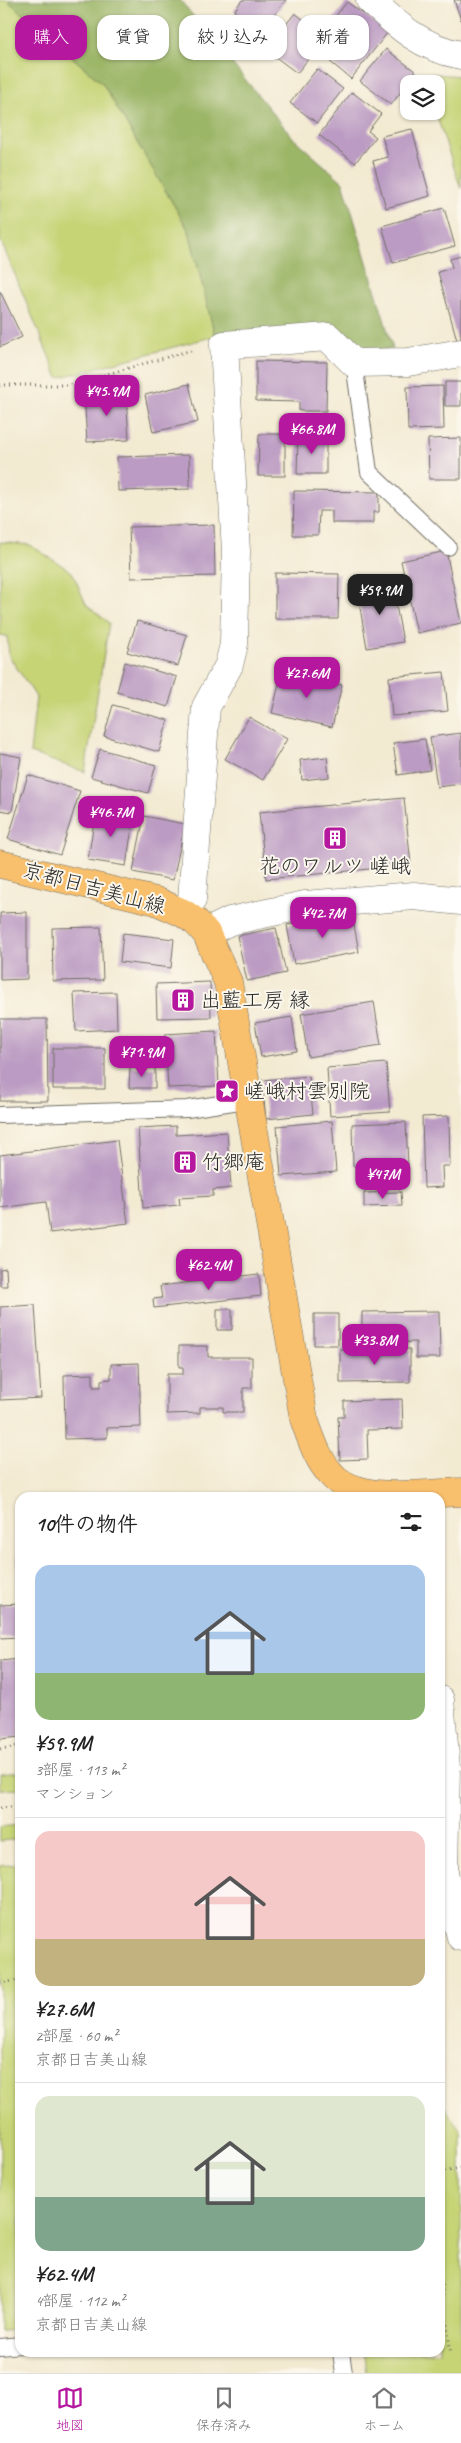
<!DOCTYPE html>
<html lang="ja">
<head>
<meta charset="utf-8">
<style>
  body { margin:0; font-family:Caveat,"Klee One",sans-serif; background:#f2f2f2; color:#222; height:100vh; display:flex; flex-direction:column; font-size:19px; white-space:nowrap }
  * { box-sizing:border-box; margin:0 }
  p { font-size:16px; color:#767676 }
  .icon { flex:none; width:28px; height:28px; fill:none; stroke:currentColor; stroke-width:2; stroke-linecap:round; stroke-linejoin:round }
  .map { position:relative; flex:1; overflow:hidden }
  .details { position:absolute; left:15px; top:1492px; width:430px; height:865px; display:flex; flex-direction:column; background:#fff; border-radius:15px; box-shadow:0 1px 4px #0004 }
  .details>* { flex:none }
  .guide { position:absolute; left:15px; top:15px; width:431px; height:45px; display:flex; gap:10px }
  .tools { position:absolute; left:400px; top:75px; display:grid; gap:10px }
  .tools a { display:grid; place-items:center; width:45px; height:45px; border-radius:10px; background:#fff; box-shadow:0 1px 4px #0004; font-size:25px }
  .price { position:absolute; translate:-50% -42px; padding:0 11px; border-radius:10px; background:#b5179e; color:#fff; font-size:16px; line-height:32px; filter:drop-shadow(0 1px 2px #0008) }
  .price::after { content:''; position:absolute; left:50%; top:30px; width:15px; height:11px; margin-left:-8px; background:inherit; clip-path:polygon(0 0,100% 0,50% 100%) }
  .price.selected { background:#222; color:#fff }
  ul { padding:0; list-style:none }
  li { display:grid; align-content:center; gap:10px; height:265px; padding:0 20px }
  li+li { border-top:1px solid #e0e0e0 }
  li span { display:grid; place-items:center; height:155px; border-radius:15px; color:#555 }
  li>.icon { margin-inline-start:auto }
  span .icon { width:90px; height:90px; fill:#fffc; stroke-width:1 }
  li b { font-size:21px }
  h2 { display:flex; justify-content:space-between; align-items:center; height:60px; padding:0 20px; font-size:21px }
  .pill { padding:0 18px; border-radius:15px; background:#fff; box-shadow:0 1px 4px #0004; font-size:18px; line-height:45px }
  .pill.selected { background:#b5179e; color:#fff }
  .tabs { display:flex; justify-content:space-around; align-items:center; height:70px; border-top:1px solid #e0e0e0; background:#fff; font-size:14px; color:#767676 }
  .tabs a { display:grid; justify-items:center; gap:2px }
  .tabs .selected { color:#b5179e }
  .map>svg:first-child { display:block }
  .green { fill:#c6d476; stroke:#788050 }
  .forest { fill:#9cb667; stroke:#647049 }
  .building { fill:#bb9bc3 }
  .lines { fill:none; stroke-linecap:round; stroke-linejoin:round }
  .lane-casing { stroke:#716e65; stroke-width:18 }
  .street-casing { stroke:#716e65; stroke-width:29 }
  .primary-casing { stroke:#716e65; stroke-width:29 }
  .path { stroke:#716e65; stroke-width:3; stroke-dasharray:1 4; stroke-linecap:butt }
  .lane { stroke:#fff; stroke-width:16 }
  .street { stroke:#fff; stroke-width:28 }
  .primary { stroke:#f8bf6c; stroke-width:28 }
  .labels { text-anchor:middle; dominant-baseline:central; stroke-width:4; stroke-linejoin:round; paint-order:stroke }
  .poi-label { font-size:21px; fill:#2b2b2b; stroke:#fbf7ec; text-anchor:start }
  .street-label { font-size:21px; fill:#2b2b2b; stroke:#fbf7ec }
</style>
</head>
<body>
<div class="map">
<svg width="461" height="2373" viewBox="0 0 461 2373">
  <rect width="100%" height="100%" fill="#fbf7ec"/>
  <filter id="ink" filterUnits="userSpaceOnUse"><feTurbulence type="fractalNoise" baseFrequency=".02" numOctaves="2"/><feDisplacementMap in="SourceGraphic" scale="10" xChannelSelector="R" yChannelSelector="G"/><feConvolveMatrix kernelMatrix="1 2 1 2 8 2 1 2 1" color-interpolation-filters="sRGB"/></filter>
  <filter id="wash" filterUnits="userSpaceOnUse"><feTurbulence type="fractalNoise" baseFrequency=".0096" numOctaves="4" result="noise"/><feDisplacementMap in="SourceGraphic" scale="20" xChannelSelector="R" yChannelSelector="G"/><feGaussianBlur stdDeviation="1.12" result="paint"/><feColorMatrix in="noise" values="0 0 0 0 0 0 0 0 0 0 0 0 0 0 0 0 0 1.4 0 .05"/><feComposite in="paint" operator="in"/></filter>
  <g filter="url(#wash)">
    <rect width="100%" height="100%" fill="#f3ead2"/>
    <path class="green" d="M0 0H7L103 84 189 231 215 336 58 378 0 239Z
      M423 73 461 76V189L435 111 436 84H426Z
      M0 542 30 545 72 572 86 604 109 623 85 772 30 753 36 697 9 656 7 636 0 635Z
      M20 1772V1789L0 1790V1774Z
      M20 1825V1839L0 1841V1827Z
      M20 1864V2330L0 2331V1866Z
      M440 2101 461 2131V2373H366L364 2353 440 2352Z"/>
    <path class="forest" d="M7 0H180L294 139 343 182 393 349 357 350 215 336 189 231 103 84Z"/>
    <g id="blocks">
      <path class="building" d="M242 0H286L261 32 234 11Z
        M454 0H461V20Z
        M347 2 388 32 351 79 328 60 346 36 330 23Z
        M295 13 326 37 297 73 266 50Z
        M386 49 416 72 391 105 360 81Z
        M317 69 343 89 317 123 290 103Z
        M352 92 381 114 368 131 376 137 355 163 319 135Z
        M412 129 430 196 386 208 373 161 388 157 382 136Z
        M444 208 455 246 393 263 382 226Z
        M461 256V339L457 340 438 272 452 268 450 259Z
        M0 291 22 337 0 347Z
        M256 361 327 362 326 411H299V402L256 401Z
        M445 382H461V406H445Z
        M189 384 198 422 153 432 145 395Z
        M443 386 444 429 408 430 407 387Z
        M126 391 129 440 87 442 84 393Z
        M259 434H285V476H258Z
        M298 435H326V474H297Z
        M461 438V479H429L428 439Z
        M189 455 190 489 118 491 117 457Z
        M294 491 379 492V512H373V523H332V511H319L318 535H293Z
        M214 525 215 576 131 578 129 527Z
        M446 551 461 623 417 633 401 561Z
        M275 573 339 574 338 619H275Z
        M392 584 403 642 367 648 357 590Z
        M137 621 187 635 178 666 127 652Z
        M125 662 177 677 168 707 117 692Z
        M282 672 342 685 332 727 272 713Z
        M444 672 448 711 392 716 389 677Z
        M113 705 168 720 159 752 104 736Z
        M249 717 287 739 263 780 225 759Z
        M461 733V784L437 787 430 737Z
        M425 739 430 770 398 775 393 743Z
        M100 749 156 765 148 793 91 777Z
        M0 753 21 757 12 812 0 810Z
        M327 757 329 777 302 780 300 760Z
        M28 775 80 791 60 855 8 839Z
        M404 798 411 865 266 879 259 812Z
        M96 809 134 815 126 866 88 860Z
        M144 816 185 824 173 880 133 872Z
        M27 912V979L0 980V913Z
        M352 914 359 952 294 964 287 925Z
        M101 927 103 980 53 981 52 928Z
        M276 928 286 973 247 981 237 936Z
        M123 933 174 939 171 968 120 962Z
        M210 982 211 1017 157 1018 156 984Z
        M116 992 117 1029 76 1031 74 993Z
        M374 1002 381 1045 308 1057 301 1014Z
        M292 1017 297 1051 261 1057 255 1023Z
        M0 1019H47L48 1101H0Z
        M216 1031 219 1086 168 1088 165 1034Z
        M53 1048H105V1089H53Z
        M386 1063 390 1112 330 1116 327 1068Z
        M130 1067 155 1068V1088H129Z
        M309 1076 313 1114 266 1119 262 1080Z
        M449 1116 450 1166H442L443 1187 424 1188 422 1117Z
        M332 1121 336 1172 281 1176 277 1126Z
        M406 1122 408 1165 353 1166 352 1124Z
        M176 1126V1135L227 1132 231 1188 213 1190V1196L179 1198 180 1205 143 1208 138 1128Z
        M117 1140 128 1223 50 1233 46 1202 0 1208V1155Z
        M401 1192 402 1206 364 1207V1193Z
        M6 1268 7 1286H0V1269Z
        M259 1274 261 1296 154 1308 153 1299 162 1298 160 1286Z
        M35 1305 41 1398 0 1400V1307Z
        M217 1309H232V1330H217Z
        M439 1311 440 1358H416V1342L362 1343V1312Z
        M314 1314H338V1345H314Z
        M179 1346H208V1357H252V1388H243V1412H223V1407H200V1413L167 1414V1374H183V1367H179Z
        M340 1349H410V1382L340 1383Z
        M139 1363 141 1427 107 1428V1438L65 1439 64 1375 93 1374V1387H101V1380L111 1379V1364Z
        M402 1399 403 1429 367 1430 368 1459 340 1460 338 1417H344V1401Z
        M17 1546H20V1588H18Z
        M20 1604V1637L0 1638V1605Z
        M20 1659V1737L0 1739V1661Z"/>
    </g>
  </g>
  <g filter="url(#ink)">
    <use href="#blocks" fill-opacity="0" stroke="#716e65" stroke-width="1"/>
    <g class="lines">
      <g class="lane-casing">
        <path id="lane" d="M354 363 369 472 448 547
          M0 1115 187 1109 246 1100
          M0 2347 20 2345
          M341 2352 344 2373"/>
      </g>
      <g class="street-casing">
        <path id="street" d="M370 0C398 26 422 48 461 55
          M183 913 192 900 206 707 229 665 234 644 236 551 224 345 328 337 354 363 408 362 461 353
          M206 933 230 921 305 905 414 896 461 901
          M440 1700 446 1767 444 1873 461 1937"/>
      </g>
      <g class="primary-casing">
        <path id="primary" d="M0 864 156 901 183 913 196 922 206 933 228 982 304 1419C311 1438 317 1459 331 1474 357 1505 425 1493 461 1492"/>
      </g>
      <path class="path" d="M0 385H69L192 350
        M0 1749 20 1746
        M0 1808 20 1806
        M0 1983 20 1980
        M440 2171 461 2168
        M440 2275 451 2354"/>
      <use href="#lane" class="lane"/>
      <use href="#street" class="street"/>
      <use href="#primary" class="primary"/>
    </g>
  </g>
  <defs>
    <g id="building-square" transform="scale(1.25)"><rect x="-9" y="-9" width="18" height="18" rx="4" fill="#b5179e" stroke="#fbf7ec"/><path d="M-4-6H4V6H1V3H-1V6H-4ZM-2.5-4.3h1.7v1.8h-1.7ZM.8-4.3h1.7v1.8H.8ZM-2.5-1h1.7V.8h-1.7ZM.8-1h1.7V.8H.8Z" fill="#fff"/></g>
    <g id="sight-square" transform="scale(1.25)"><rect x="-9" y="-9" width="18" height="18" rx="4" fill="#b5179e" stroke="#fbf7ec"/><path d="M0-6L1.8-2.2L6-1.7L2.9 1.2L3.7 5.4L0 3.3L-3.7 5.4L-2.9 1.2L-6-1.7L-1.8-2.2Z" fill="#fff"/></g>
  </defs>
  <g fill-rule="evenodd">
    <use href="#building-square" x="335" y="838"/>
    <use href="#building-square" x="183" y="1000"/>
    <use href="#sight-square" x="227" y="1091"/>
    <use href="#building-square" x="185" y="1162"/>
  </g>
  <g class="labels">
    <g class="poi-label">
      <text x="335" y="866" text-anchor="middle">花のワルツ 嵯峨</text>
      <text x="200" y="1000">出藍工房 縁</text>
      <text x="244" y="1091">嵯峨村雲別院</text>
      <text x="202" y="1162">竹郷庵</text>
    </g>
    <g class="street-label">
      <text transform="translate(94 888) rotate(15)">京都日吉美山線</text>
    </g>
  </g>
</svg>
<div class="tools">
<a><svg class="icon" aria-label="layers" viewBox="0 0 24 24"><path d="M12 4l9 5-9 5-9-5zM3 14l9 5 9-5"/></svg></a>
</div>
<b class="price" style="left:107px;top:417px">¥45.9M</b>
<b class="price" style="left:312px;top:455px">¥66.8M</b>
<b class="price selected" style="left:380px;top:616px">¥59.9M</b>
<b class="price" style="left:307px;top:699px">¥27.6M</b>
<b class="price" style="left:111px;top:838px">¥46.7M</b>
<b class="price" style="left:323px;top:939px">¥42.7M</b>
<b class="price" style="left:142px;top:1078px">¥71.9M</b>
<b class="price" style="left:383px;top:1200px">¥47M</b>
<b class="price" style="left:209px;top:1291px">¥62.4M</b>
<b class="price" style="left:375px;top:1366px">¥33.8M</b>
<div class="guide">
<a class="pill selected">購入</a>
<a class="pill">賃貸</a>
<a class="pill">絞り込み</a>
<a class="pill">新着</a>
</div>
<section class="details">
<h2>10件の物件<svg class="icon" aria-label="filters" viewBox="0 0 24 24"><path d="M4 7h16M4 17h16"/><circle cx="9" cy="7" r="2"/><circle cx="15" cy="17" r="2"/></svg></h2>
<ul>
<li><span style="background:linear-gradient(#a9c7e8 70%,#8fb573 0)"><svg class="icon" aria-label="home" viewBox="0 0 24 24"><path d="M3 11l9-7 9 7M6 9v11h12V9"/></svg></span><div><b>¥59.9M</b><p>3部屋 · 113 m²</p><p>マンション</p></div></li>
<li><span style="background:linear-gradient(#f6c9c9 70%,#c2b280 0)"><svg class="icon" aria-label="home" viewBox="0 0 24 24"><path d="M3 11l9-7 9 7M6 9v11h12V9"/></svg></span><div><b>¥27.6M</b><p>2部屋 · 60 m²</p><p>京都日吉美山線</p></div></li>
<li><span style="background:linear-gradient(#dfe7d0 65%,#7fa58c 0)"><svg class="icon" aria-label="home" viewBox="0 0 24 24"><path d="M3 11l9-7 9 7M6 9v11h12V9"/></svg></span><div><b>¥62.4M</b><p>4部屋 · 112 m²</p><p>京都日吉美山線</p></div></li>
</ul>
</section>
</div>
<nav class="tabs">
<a class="selected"><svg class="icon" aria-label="map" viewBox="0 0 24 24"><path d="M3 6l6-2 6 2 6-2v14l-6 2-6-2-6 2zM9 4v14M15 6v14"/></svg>地図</a>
<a><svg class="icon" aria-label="saved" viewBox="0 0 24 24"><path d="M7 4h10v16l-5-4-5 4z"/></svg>保存済み</a>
<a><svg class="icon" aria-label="home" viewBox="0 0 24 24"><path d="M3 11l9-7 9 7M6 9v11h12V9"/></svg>ホーム</a>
</nav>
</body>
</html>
